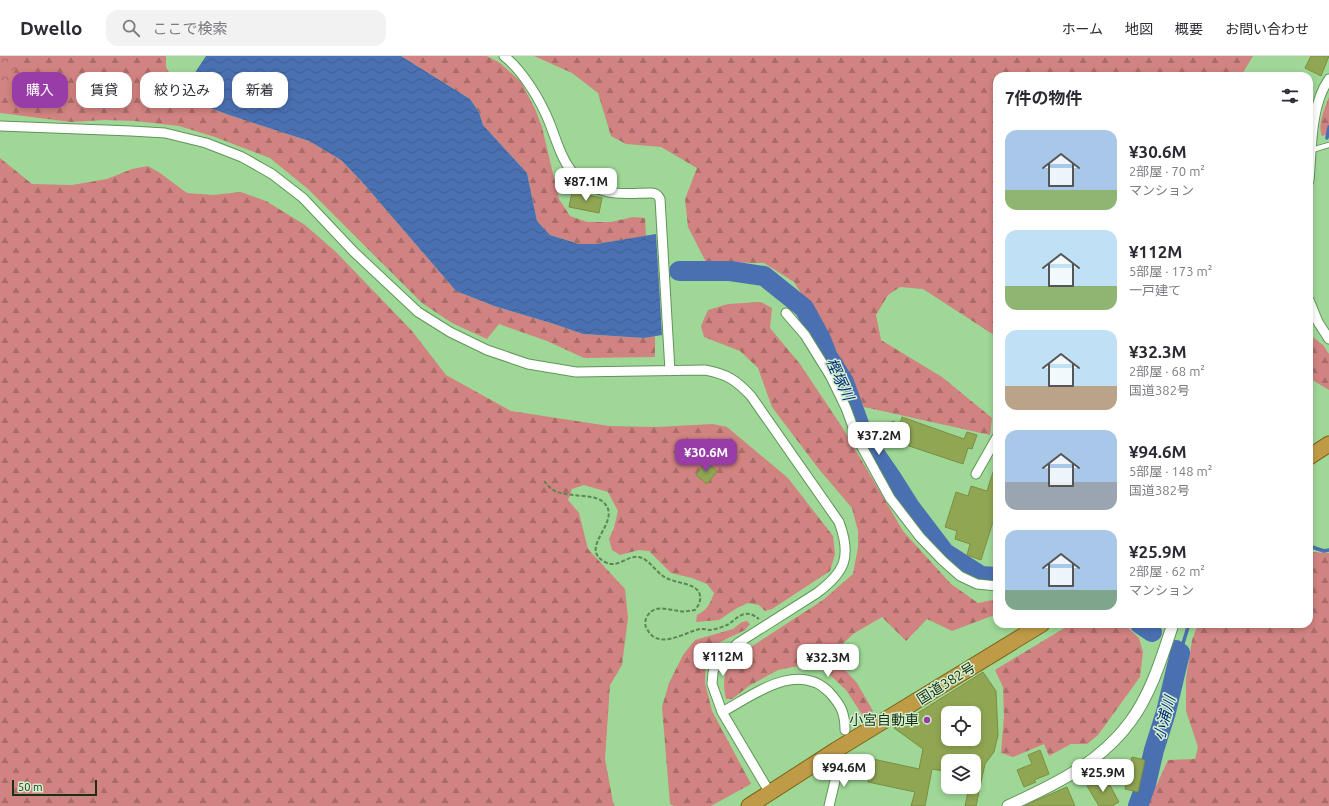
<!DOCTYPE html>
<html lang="ja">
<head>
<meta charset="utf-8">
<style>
  body { margin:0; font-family:Ubuntu,"Noto Sans JP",sans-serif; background:#f2f2f3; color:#2b2b33; height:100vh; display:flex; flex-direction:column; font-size:15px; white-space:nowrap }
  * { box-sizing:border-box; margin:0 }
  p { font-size:13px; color:#7c7c81 }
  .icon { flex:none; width:22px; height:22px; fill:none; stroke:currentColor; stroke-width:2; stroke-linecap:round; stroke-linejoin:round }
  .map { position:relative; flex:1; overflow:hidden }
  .panel { position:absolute; left:993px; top:16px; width:320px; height:556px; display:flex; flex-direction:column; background:#fff; border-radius:12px; box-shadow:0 2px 6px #0003 }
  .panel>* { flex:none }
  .banner { position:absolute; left:12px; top:16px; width:380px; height:36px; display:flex; gap:8px }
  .controls { position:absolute; left:941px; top:650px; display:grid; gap:8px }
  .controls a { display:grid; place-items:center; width:40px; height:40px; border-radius:8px; background:#fff; box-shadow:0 2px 6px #0003; font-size:20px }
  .scale { position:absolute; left:12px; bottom:10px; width:85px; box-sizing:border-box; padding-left:4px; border:2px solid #193016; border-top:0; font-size:11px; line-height:14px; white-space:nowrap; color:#193016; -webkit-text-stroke:3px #d3efce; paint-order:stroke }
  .price { position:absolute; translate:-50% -34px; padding:0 9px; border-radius:8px; background:#fff; color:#222; font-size:13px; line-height:26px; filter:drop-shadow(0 1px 2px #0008) }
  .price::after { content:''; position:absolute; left:50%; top:24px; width:12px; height:9px; margin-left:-6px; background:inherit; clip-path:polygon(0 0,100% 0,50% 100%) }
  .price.current { background:#983da8; color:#fff }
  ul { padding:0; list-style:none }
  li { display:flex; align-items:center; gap:12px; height:100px; padding:0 12px }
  li span { display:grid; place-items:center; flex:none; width:112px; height:80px; border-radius:12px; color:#555 }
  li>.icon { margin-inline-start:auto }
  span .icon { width:48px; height:48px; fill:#fffc; stroke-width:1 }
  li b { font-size:17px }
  h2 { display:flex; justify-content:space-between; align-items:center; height:48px; padding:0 12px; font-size:17px }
  .pill { padding:0 14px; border-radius:12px; background:#fff; box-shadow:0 2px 6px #0003; font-size:14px; line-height:36px }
  .pill.current { background:#983da8; color:#fff }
  header { display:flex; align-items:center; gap:24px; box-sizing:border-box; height:56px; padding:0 20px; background:#fff; border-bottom:1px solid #e1e1e2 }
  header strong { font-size:19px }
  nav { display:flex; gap:22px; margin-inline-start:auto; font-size:14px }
  .search { width:280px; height:36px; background:#f2f2f3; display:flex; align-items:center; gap:10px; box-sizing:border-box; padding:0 14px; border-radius:12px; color:#7c7c81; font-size:15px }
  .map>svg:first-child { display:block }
  .forest { fill:url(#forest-firs) }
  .park { fill:url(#park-crowns) }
  .water { fill:url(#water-waves) }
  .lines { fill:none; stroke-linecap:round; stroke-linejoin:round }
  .stream { stroke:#4b70b2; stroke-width:3.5 }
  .river { stroke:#4b70b2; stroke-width:20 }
  .building { fill:#90a653; stroke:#7b8f40; fill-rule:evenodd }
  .service-casing { stroke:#5f9558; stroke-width:6 }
  .minor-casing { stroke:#5f9558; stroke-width:11 }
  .tertiary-casing { stroke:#5f9558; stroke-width:13 }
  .trunk-casing { stroke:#7c6518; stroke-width:17 }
  .path { stroke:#5d8557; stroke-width:2; stroke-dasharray:4 2; stroke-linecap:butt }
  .service { stroke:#fff; stroke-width:4.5 }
  .minor { stroke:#fff; stroke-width:9 }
  .tertiary { stroke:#fff; stroke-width:11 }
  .trunk { stroke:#c09b47; stroke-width:15 }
  .poi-dot { fill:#983da8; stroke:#d3efce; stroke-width:1.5 }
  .labels { text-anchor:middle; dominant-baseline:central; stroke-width:3; stroke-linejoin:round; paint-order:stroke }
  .street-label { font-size:14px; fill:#193016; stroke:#d3efce }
  .poi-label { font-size:14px; fill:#193016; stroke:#d3efce; text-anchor:end }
  .water-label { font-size:15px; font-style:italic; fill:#002a79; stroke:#d3efce }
</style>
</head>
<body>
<header>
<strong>Dwello</strong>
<div class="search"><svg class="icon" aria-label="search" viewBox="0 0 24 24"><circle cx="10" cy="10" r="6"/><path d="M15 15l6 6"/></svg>ここで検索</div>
<nav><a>ホーム</a><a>地図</a><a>概要</a><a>お問い合わせ</a></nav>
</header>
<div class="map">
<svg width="1329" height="750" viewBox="0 0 1329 750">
  <defs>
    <pattern id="forest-firs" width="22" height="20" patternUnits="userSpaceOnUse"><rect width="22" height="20" fill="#d18381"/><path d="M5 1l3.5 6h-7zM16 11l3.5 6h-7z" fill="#a96c69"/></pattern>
    <pattern id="park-crowns" width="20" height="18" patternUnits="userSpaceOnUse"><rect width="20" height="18" fill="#d18381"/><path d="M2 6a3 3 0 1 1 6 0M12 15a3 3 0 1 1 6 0" fill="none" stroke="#a96c69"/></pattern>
    <pattern id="water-waves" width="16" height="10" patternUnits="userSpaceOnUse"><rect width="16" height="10" fill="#4b70b2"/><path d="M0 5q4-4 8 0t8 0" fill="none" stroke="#3e5c90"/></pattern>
  </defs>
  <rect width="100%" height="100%" fill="#9ed796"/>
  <path class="forest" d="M0 0H166V11L183 42 229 59 309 85 341 104 363 127 456 235 494 250 554 268 583 278 644 282 655 280V301L584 302 547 285 499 268 487 283 452 267 422 247 308 133 270 102 215 81 179 70 135 65 105 64 71 66 0 57Z
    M401 0H487L500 7 521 26 535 53 542 71 559 143 570 160 587 166H611L633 161 645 162 646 180 596 188H579L550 179 537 165 527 117 483 69 479 56 470 43Z
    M534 0H1253L1241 20H997V122L993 123 997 194V281L923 233 900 231 888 239 876 259 881 284 942 321 992 362 990 379 864 351 831 284 794 226 764 207 706 206 688 171 685 143 697 112 661 91 626 88 611 80 598 37 572 17Z
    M1329 41V78L1322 80C1317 70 1325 51 1329 41Z
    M0 102 32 128 72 129 107 123 132 113 148 110 160 117 187 137 213 139 241 136 266 145 305 169 336 196 412 275 446 319 511 355 609 370 656 371 713 368 727 371 788 422 833 480 835 498 830 515 772 553 765 555 759 549 748 547 737 552 719 564 696 566 697 559C707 554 710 548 714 537L707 528 692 522 671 517 649 495 639 494 620 499 612 494 609 483 614 472 618 455 608 436 584 429 572 433 568 444 579 457 588 493 625 533 628 562 622 609 610 629 605 703 613 746 615 750H0Z
    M761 246 772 252 770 272 800 308 842 371 903 475 951 528 978 547 997 543V558L952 575 927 563 906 585 882 561 853 578 831 599 857 627 873 655 863 660 846 634 826 615 803 609 778 614 749 630 732 643H726C722 625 724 617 734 602L823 544 853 518 858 491V475L852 452 818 412 772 351 758 312 740 295 704 281 701 270 708 254 728 248Z
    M1309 278 1323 289 1329 298V334L1309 322Z
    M1309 496 1329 497V750H1147L1168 704 1195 703 1198 691 1186 655V623L1192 584 1198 568H1309Z
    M747 565 750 568 745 574 716 588 706 604 705 627 712 655 751 728 711 750H674L670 748 662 651 669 627 683 599 695 584 733 573 742 566Z
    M1071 568H1124L1139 582 1143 596 1140 621 1098 679 1087 688H1071L1049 700 1044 688 1013 701 1001 697 1004 660 1003 631 995 614Z"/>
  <path class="park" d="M0 0H23L2 37 0 36Z"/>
  <path class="water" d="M206 0H401L470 43 479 56 483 69 527 117 537 165 550 179 579 188H596L656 178 662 279 644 282 583 278 554 268 494 250 456 235 363 127 341 104 309 85 229 59 183 42 176 31 194 18Z"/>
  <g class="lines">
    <path class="stream" d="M1327 82 1329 71
      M1309 490 1324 495 1329 494
      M1180 597 1189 568"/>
    <path class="river" d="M679 215H730L764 220 804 252 821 283 828 301 844 326 864 382 893 424 910 451 945 497 981 520 997 521
      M1140 568 1152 576
      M1138 750 1146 728 1154 694 1166 656 1180 597 1176 594"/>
  </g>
  <path class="building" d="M1311 0H1329L1321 20 1305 12Z
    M572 136 602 142 599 157 569 151Z
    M902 361 964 383 967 376 977 379 972 393 968 392 963 408 894 385 895 382 887 380 892 365 900 368Z
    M706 406 717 415 707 428 696 419Z
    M995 410H997V453L981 504 967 499 970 488 955 483 957 475 945 471 956 436 968 440 971 430 987 435Z
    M983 616 996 635 998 679 994 696 985 708 976 750H965L969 731H974V705H946L943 715 932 713 925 750H911L915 736 868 726 873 703 919 713 923 693 894 672ZM948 657H974V683H948Z
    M1040 694 1049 718 1034 724 1036 726 1024 731 1017 714 1032 708 1028 699Z
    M1132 701 1145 704 1138 736 1125 733Z
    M1105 720 1119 746 1112 750H1099L1087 730Z
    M1067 731 1075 750H1025L1030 747Z"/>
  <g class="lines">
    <g class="service-casing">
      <path id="service" d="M1312 94 1329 89"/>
    </g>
    <g class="minor-casing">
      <path id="minor" d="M504 0C523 15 541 45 550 68 563 102 567 126 608 136 621 139 637 137 651 137 656 137 658 139 660 143L670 315
        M0 70 131 75 165 77 206 87 242 101 272 118 303 142 354 196 418 256 450 276 487 294 528 308 576 316 705 314C727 318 736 324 751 340L839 466C852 501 845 516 817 537L738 587 715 609 713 617 712 628 722 656 770 737
        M1309 125C1312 93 1310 50 1329 23
        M1309 244 1318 266 1329 283
        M786 257 805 279 831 321 846 352 857 382 890 442 920 481 943 505 960 520 977 528 997 530
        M976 418 997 381
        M722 656C752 640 797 604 829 636 841 649 845 657 845 674
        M829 750 839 708"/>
    </g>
    <g class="tertiary-casing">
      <path id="tertiary" d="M1008 750C1054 729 1100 707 1130 666 1151 638 1162 601 1173 568"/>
    </g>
    <g class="trunk-casing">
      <path id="trunk" d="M1309 401 1329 388
        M749 750 836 694 1042 568"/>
    </g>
    <path class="path" d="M544 425C547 428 550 433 555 435 567 441 592 438 602 445 626 464 576 491 605 506 618 513 627 499 639 501 649 503 655 515 663 520 673 528 699 526 700 540 701 546 698 550 695 554 689 555 684 556 679 555 668 554 656 548 648 559 645 563 644 569 647 573 658 595 685 576 700 573 703 573 706 573 709 574 715 574 722 571 727 569 733 566 738 559 745 558 751 557 755 560 759 563"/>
    <use href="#service" class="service"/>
    <use href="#minor" class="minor"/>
    <use href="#tertiary" class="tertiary"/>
    <use href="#trunk" class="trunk"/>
  </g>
  <circle class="poi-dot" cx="927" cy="664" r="4"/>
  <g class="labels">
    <g class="street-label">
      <text transform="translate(946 627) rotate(-32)">国道382号</text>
    </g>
    <g class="poi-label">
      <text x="919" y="664">小宮自動車</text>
    </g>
    <g class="water-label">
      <text transform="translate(840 323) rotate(65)">樫塚川</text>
      <text transform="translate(1164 662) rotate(-75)">小浦川</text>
    </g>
  </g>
</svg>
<div class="controls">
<a><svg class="icon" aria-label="locate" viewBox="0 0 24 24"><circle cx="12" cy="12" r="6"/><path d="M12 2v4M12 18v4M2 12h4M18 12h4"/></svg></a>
<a><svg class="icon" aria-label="layers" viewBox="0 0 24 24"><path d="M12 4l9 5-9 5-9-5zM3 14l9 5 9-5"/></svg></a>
</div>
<div class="scale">50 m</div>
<b class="price" style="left:586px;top:146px">¥87.1M</b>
<b class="price" style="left:879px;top:400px">¥37.2M</b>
<b class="price current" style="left:706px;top:417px">¥30.6M</b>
<b class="price" style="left:723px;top:621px">¥112M</b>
<b class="price" style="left:828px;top:622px">¥32.3M</b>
<b class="price" style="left:844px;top:732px">¥94.6M</b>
<b class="price" style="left:1103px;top:737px">¥25.9M</b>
<div class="banner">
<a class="pill current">購入</a>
<a class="pill">賃貸</a>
<a class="pill">絞り込み</a>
<a class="pill">新着</a>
</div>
<section class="panel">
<h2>7件の物件<svg class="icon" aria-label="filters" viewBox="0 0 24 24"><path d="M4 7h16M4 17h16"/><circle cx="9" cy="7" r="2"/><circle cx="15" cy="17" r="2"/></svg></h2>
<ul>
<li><span style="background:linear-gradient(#a9c7e8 75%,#8fb573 0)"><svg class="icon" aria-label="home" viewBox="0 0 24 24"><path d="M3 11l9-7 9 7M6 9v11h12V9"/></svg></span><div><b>¥30.6M</b><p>2部屋 · 70 m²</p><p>マンション</p></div></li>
<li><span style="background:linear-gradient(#bfe0f5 70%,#8fb573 0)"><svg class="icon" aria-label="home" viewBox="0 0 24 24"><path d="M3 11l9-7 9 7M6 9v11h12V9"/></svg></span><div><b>¥112M</b><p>5部屋 · 173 m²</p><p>一戸建て</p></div></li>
<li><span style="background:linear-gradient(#bfe0f5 70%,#b9a48a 0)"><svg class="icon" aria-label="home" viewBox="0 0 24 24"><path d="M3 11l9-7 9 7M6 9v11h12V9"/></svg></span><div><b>¥32.3M</b><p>2部屋 · 68 m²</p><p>国道382号</p></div></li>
<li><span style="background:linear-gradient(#a9c7e8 65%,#9aa5b1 0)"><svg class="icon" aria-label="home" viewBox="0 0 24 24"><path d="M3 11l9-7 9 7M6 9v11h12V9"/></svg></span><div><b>¥94.6M</b><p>5部屋 · 148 m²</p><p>国道382号</p></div></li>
<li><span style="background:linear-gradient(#a9c7e8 75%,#7fa58c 0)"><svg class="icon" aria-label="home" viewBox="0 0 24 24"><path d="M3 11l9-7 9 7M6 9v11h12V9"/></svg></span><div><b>¥25.9M</b><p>2部屋 · 62 m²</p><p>マンション</p></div></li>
</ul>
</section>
</div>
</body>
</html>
